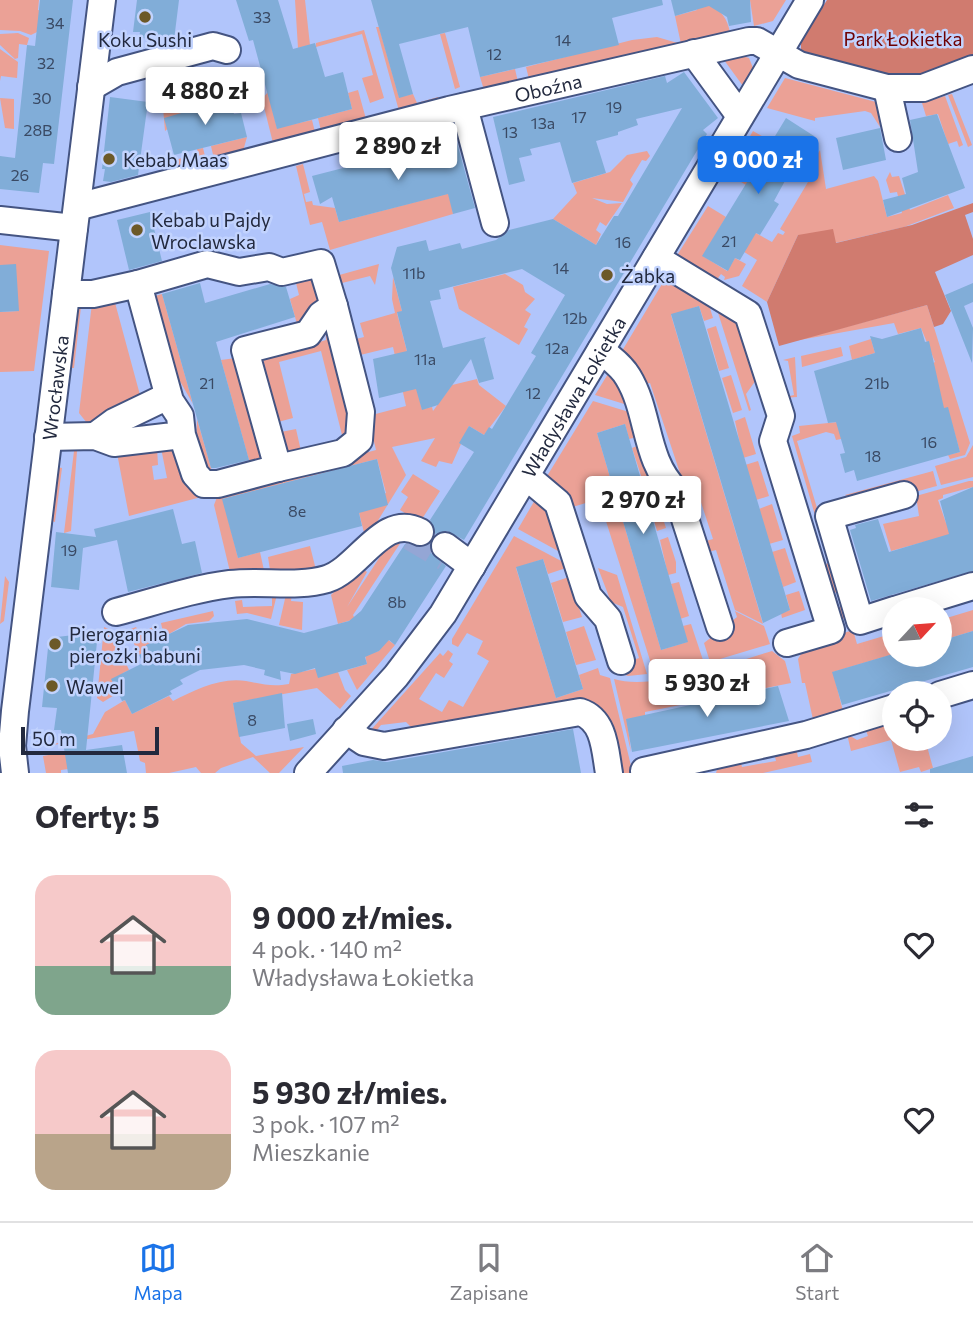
<!DOCTYPE html>
<html lang="pl">
<head>
<meta charset="utf-8">
<style>
  body { margin:0; font-family:Commissioner,sans-serif; background:#f7f7f7; color:#2b2b33; height:100vh; display:flex; flex-direction:column; font-size:26px; white-space:nowrap }
  * { box-sizing:border-box; margin:0 }
  p { font-size:23px; color:#7c7c81 }
  .icon { flex:none; width:38px; height:38px; fill:none; stroke:currentColor; stroke-width:2; stroke-linecap:round; stroke-linejoin:round }
  .map { position:relative; height:773px; overflow:hidden }
  .details { display:flex; flex-direction:column; background:#fff; flex:1 }
  .details>* { flex:none }
  .needle { width:46px; rotate:64deg }
  .tools { position:absolute; left:882px; top:597px; display:grid; gap:14px }
  .tools a { display:grid; place-items:center; width:70px; height:70px; border-radius:50%; background:#fff; box-shadow:0 7px 28px #0002; font-size:35px }
  .scale { position:absolute; left:21px; bottom:18px; width:138px; box-sizing:border-box; padding-left:7px; border:4px solid #22293e; border-top:0; font-size:19px; line-height:24px; white-space:nowrap; color:#22293e; -webkit-text-stroke:5px #c2d3fe; paint-order:stroke }
  .price { position:absolute; translate:-50% -60px; padding:0 16px; border-radius:7px; background:#fff; color:#222; font-size:23px; line-height:46px; filter:drop-shadow(0 2px 4px #0008) }
  .price::after { content:''; position:absolute; left:50%; top:42px; width:21px; height:16px; margin-left:-10px; background:inherit; clip-path:polygon(0 0,100% 0,50% 100%) }
  .price.current { background:#1a73e8; color:#fff }
  ul { padding:0; list-style:none }
  li { display:flex; align-items:center; gap:21px; height:175px; padding:0 35px }
  li span { display:grid; place-items:center; flex:none; width:196px; height:140px; border-radius:21px; color:#555 }
  li>.icon { margin-inline-start:auto }
  span .icon { width:84px; height:84px; fill:#fffc; stroke-width:1 }
  li b { font-size:30px }
  h2 { display:flex; justify-content:space-between; align-items:center; height:84px; padding:0 35px; font-size:30px }
  .dock { display:flex; justify-content:space-around; align-items:center; height:98px; border-top:2px solid #e1e1e2; background:#fff; font-size:19px; color:#7c7c81 }
  .dock a { display:grid; justify-items:center; gap:4px }
  .dock .current { color:#1a73e8 }
  .map>svg:first-child { display:block }
  .green { fill:#eba196 }
  .forest { fill:#d07b6f }
  .building { fill:#81add8 }
  .lines { fill:none; stroke-linecap:round; stroke-linejoin:round }
  .minor-tunnel { stroke:#94a6d5; stroke-width:26; stroke-dasharray:26 13; stroke-linecap:butt }
  .minor-casing { stroke:#445482; stroke-width:30 }
  .minor { stroke:#fff; stroke-width:26 }
  .poi-dot { fill:#6c5928; stroke:#c2d3fe; stroke-width:2.5 }
  .labels { text-anchor:middle; dominant-baseline:central; stroke-width:5; stroke-linejoin:round; paint-order:stroke }
  .number-label { font-size:16px; fill:#3a4a64 }
  .park-label { font-size:19px; fill:#6e0002; stroke:#c2d3fe }
  .poi-label { font-size:19px; fill:#22293e; stroke:#c2d3fe; text-anchor:start }
  .street-label { font-size:19px; fill:#22293e; stroke:#c2d3fe }
</style>
</head>
<body>
<div class="map">
<svg width="973" height="773" viewBox="0 0 973 773">
  <rect width="100%" height="100%" fill="#b1c5fb"/>
  <path class="green" d="M0 0H39L38 10 42 11 37 32 31 35 20 31 0 30Z
    M295 0H305L310 45 298 48Z
    M694 0H704L708 6 712 4C722 13 727 18 730 32L529 79 526 67 632 40 657 37 681 44 675 16 697 10Z
    M750 0H786L773 21 754 26Z
    M376 27H379L399 97 413 94 417 103 438 97 440 101 399 111Z
    M364 30 384 98 370 103 362 78 373 75 362 34 316 47V43Z
    M18 33 29 38 27 45 19 44 18 58 15 59 0 45V34Z
    M445 33 460 87 455 89 440 34Z
    M0 49 18 62 17 78 1 76 0 81Z
    M742 56 749 58 753 68 743 86 724 60Z
    M515 69 518 82 484 90 480 77Z
    M785 78 876 102 880 127 871 113 865 111 815 118V121L767 108Z
    M168 83 172 92 182 89 188 112 165 131 161 85Z
    M358 90 366 119 321 131 318 118 352 109 348 93Z
    M268 92 277 128 312 120 315 132 273 143 262 99Z
    M952 94 972 145 968 147 948 95Z
    M945 96 963 145 959 147 957 141 948 144 938 114 926 116 922 103Z
    M0 98 14 99V129L5 128Z
    M753 131 769 140 765 149 767 151 746 185 728 174Z
    M247 137 243 151 214 159 211 146Z
    M203 148 206 160 176 168 178 159 183 158 185 161 199 158 197 149Z
    M820 150 826 189 874 176 878 181 887 217 902 213 897 192 890 193 886 180 890 172 892 177 899 176 910 210 948 195 954 208 904 227 835 243 798 235 767 302 742 286 757 260 741 250 752 231 772 242 778 233 783 235 785 232 780 229 808 182 813 181 804 175Z
    M647 151 650 156 646 161 642 160 630 180 633 184 623 202 592 198 607 204 622 203 606 226 600 222 596 230 601 234 596 245 553 219 577 193 573 183 610 172 627 155Z
    M303 164 310 192 304 194 306 202 312 201 313 205 335 208 339 222 450 193 453 214 330 250 322 222 310 225 296 166Z
    M708 206 726 217 703 256 727 271 735 258 746 264 739 276 724 280 725 277 721 274 716 281 676 257Z
    M0 245 49 251 34 371 0 372V312L19 311 0 265Z
    M379 264 375 285 370 276 334 285 332 277Z
    M505 274 523 285 525 292 535 299 525 310 531 314 524 327 528 329 519 345 459 309 453 287Z
    M393 277 402 311 397 313 422 409 432 407 433 411 452 385 477 379 479 385 506 406 484 435 469 426 452 464 439 461 436 467 421 461 435 438 392 447 406 475 366 540 359 513 378 496 386 493 377 459 223 499 238 558 260 552 265 575 231 576 214 505 219 492 376 450 368 416 406 406 393 347 352 357 348 341 364 337 360 323 395 313 392 299Z
    M313 278 321 300 303 321 297 324 290 299 299 295 295 279Z
    M665 279 709 305 713 318 704 321 699 306 671 315 763 624 735 610 716 550 699 554 696 544 713 539 694 481 682 479 650 383 638 386 619 356Z
    M162 294 193 404 177 376 155 296Z
    M114 299 140 395 93 424 87 423 79 413 92 303Z
    M714 300 743 323 761 373 746 394 751 410 749 411Z
    M927 305 970 443 965 455 950 459 948 455 960 452 950 417 836 440 834 434 826 432 797 441 817 508 828 505 823 528 819 529 792 436 800 433 799 426 838 422 935 362 921 328 898 334 894 323 794 341Z
    M77 307H81L74 368H69Z
    M329 322 334 325C340 349 371 430 346 445 330 455 305 456 287 460L281 432 296 429 301 451 343 439 321 351 279 362 293 418 278 422 263 359 326 340 325 325Z
    M716 326 729 368 719 371 707 329Z
    M871 339 875 353 852 360 849 346Z
    M841 347 843 356 802 367 801 356Z
    M795 357 797 397 781 398 794 395 788 361 783 360Z
    M236 358 264 460 250 464 221 360Z
    M611 369 634 407 595 395Z
    M731 375 742 410 733 413 722 378Z
    M593 401 629 412 637 437 629 439 625 424 597 433 661 650 687 642 683 626 691 624 704 663 654 673 599 499 566 509 544 481Z
    M745 417 756 454 743 458 735 421Z
    M197 419 212 471V473L207 472 196 444Z
    M640 445 652 486 645 488 632 448Z
    M973 445V477L941 485 935 466 966 457Z
    M157 447 158 465 152 466 154 480 167 478 161 448H174L205 496 129 516 117 453Z
    M74 451H77L71 531 64 533Z
    M758 461 769 496 756 500 745 465Z
    M57 467 62 468 55 522 51 521Z
    M933 471 937 486C915 492 864 507 845 495Z
    M413 474 440 491 420 522 400 510 408 497 401 492Z
    M969 481H973V487L943 495V498L938 500 946 523 956 537 927 541 891 551 883 524 919 516 916 496Z
    M539 493 569 557 518 529Z
    M655 494 666 528 657 531 647 496Z
    M772 504 783 540 769 544 759 509Z
    M826 535 857 644 894 633V654L833 672 844 715 814 724 805 683H802L798 659 807 644 850 631 846 618 837 620 834 610 842 606 838 592 828 594 819 566 829 563 821 537Z
    M514 536 565 563 566 568 548 574 543 559 516 568 556 698 583 689 579 675 598 668 600 675 610 678 631 766 635 765 636 773H616L605 724 419 735 406 722 381 725 377 730 388 741 369 732 440 653 443 656 448 650 453 654 449 661 453 664 444 678 436 673 419 699 442 712 449 700 463 707 489 661 477 654 483 641 467 633 458 647 452 644V639Z
    M668 537 676 562V573L668 575 660 540Z
    M403 539 353 615 355 619 338 624 331 595 360 566 367 572 347 607 391 540Z
    M310 546 316 570H270L268 557Z
    M785 548 796 582 783 587 772 552Z
    M598 568 617 575 647 674 628 676 607 669 639 658 623 607 611 602Z
    M5 576 9 582 4 621 0 624Z
    M569 577 582 617 563 622 551 583Z
    M679 582 689 616 680 619 671 584Z
    M272 590H278L271 619 247 613 237 614 235 601 242 600 243 607 272 606Z
    M287 590 292 593 291 601 303 602 302 630 279 625Z
    M799 591 805 610 782 618 781 613 790 610 786 595Z
    M973 610V631L940 641V620Z
    M213 611 214 616 209 621 186 624 164 637 161 623Z
    M735 611 764 626 770 644 710 662 704 643 737 617Z
    M584 626 596 660 576 665 566 632Z
    M104 627 111 630 129 670 123 673 121 691 103 702 97 698Z
    M136 627 140 633 153 627 156 641 144 647 146 651 139 655 128 630Z
    M387 639 395 645 357 690 347 670 367 664 365 655 379 651Z
    M772 651 785 661 791 683 645 712V716L627 719 631 752 614 679C652 691 732 663 772 651Z
    M315 669 338 672 345 690 351 696 340 709 317 688 233 703 241 743 256 756 304 747 279 773H270L253 757 221 768 215 773H201L196 767 169 773H146L145 763 140 761 134 731 42 747 93 734 105 712 125 700 132 714 169 696 173 701C195 690 220 677 246 681 262 684 272 687 289 684L291 674Z
    M894 719V738L925 739 933 768 921 772 919 767 900 772 891 740 851 751 847 734 857 740 868 736 865 728Z
    M796 748 798 757 810 754 812 762 763 773H716L719 763 740 759 742 767 776 761 774 752Z
    M65 752 68 769 61 770V773H46L43 756Z"/>
  <path class="forest" d="M827 0H973V56C954 63 932 75 912 77 876 80 834 64 801 51V42Z
    M973 203V212L965 215 973 239V255L935 272 951 311 943 324 934 327 927 305 779 346 767 302 798 235 833 229 836 243 912 225Z"/>
  <path class="building" d="M40 0H73L54 164 43 163 39 193 0 189V156L15 158 27 45 35 46Z
    M137 0H179L174 40 139 38 140 32H133Z
    M236 0H278L293 49 315 43 325 77 343 72 352 109 277 129 253 40 249 41Z
    M371 0H662L663 5 612 18 619 45 480 77 468 27 399 44 413 94 399 98Z
    M671 0H750L751 22 729 26 727 17 709 6 675 16Z
    M684 72 718 118 703 130 707 134 464 540 447 531 435 534 430 520 474 452 459 443 469 426 484 435 489 427 492 429 536 356 531 353 565 295 522 269 439 290 441 299 430 301 443 348 486 337 484 340 494 379 479 383 471 359 438 405 422 410 416 389 379 398 373 359 407 351 397 312 402 311 391 268 397 247 426 240 429 251 460 243 462 249 496 240 509 230 553 219 596 245 614 216H618L682 108 636 119 638 125 618 132V135L596 141 606 173 572 183 560 142 530 149 532 155 519 158 525 181 509 185 493 117 665 76 667 83Z
    M110 97 148 102 138 175 111 182 103 181 105 169H102Z
    M230 99 234 114 241 113 247 137 174 155 164 118Z
    M937 114 965 188 887 217 883 200 906 194 902 178 918 172 910 120Z
    M786 118 814 136 786 179 774 201 779 204 760 235 756 233 740 260 735 258 728 271 702 256Z
    M880 128 886 160 843 170 836 138Z
    M456 139 475 208 453 214 448 194 339 222 332 197 320 204 312 176Z
    M150 212 162 261 129 270 117 220Z
    M16 264 19 311 0 312V265Z
    M200 283 205 303 270 284 286 287 295 317 216 342 249 460 216 468H211L162 294Z
    M973 283V302L964 306 973 328 972 363 945 295Z
    M699 306 790 610 763 623 671 314Z
    M921 328 925 342 929 341 944 408 948 407 960 452 857 481 854 470 845 473 840 454 845 453 836 422 828 423 814 371 875 353 870 336 882 339Z
    M625 424 688 642 661 650 597 433Z
    M377 459 388 505 359 513 362 526 238 558 222 499Z
    M973 487V571L871 601 850 530 856 528 855 525 878 519 889 552 949 534 940 501Z
    M173 509 182 544 195 541 202 573 128 592 117 540 83 548 79 590 51 587 56 532 96 537 94 529Z
    M405 544 423 547 429 544 431 553 446 566 395 645 389 640 379 651 365 657 367 664 318 678 315 668 295 674 280 671 281 680 264 675 265 670 244 665 200 670 180 680 183 684 170 691 172 694 132 714 125 700 122 701 111 679 143 663 139 655 146 651V645L188 625 247 619 304 633 349 621 361 611Z
    M543 559 583 689 556 698 516 567Z
    M973 631V667L842 705 832 672 893 654H940V641Z
    M98 632 86 750 122 745 127 773H68L61 730H54L57 708 42 707 49 638Z
    M778 686 789 721 632 752 626 719Z
    M282 693 285 728 239 737 233 703Z
    M313 719 316 734 290 741 287 724Z
    M573 729 581 773H343L342 766 373 760 387 762Z
    M973 756V773H930V769Z"/>
  <g class="lines">
    <path class="minor-tunnel" d="M410 537 445 558"/>
    <g class="minor-casing">
      <g id="minor">
        <path d="M694 53 740 116"/>
        <path d="M91 87 117 72 213 46 227 50"/>
        <path d="M887 88 898 138"/>
        <path d="M464 107 495 223"/>
        <path id="s1" d="M77 207 449 110 749 41H757L799 65 887 88H923L973 69"/>
        <path d="M0 220 74 228"/>
        <path d="M656 258 748 314 781 416 773 441 831 630 787 643"/>
        <path d="M66 294H93L138 284"/>
        <path d="M601 350C610 358 622 366 628 377 650 413 644 460 676 491L720 627"/>
        <path d="M95 436 114 422 168 396"/>
        <path d="M48 437 95 436 114 443 182 435 180 416 170 401 138 284 207 264 239 272 269 267 282 272 321 263 334 306 321 315 308 334 245 350 278 468 218 484H204L195 474 182 435"/>
        <path d="M278 468 343 453 359 440 361 412 334 306"/>
        <path d="M526 476 558 503 588 596 608 619 621 661"/>
        <path d="M445 546 472 566"/>
        <path d="M898 609 973 586"/>
        <path d="M894 610 860 621 829 516 904 495"/>
        <path d="M116 612C154 602 191 589 230 584 262 580 296 588 327 579 360 568 383 512 420 532"/>
        <path d="M940 695 973 685"/>
        <path d="M346 730 364 742 384 746 580 712C605 720 605 751 609 773"/>
        <path d="M644 771 806 735 894 708"/>
        <path id="s2" d="M15 773 12 746 15 711 102 0"/>
        <path id="s3" d="M308 773 396 676 443 614 810 0"/>
      </g>
    </g>
    <use href="#minor" class="minor"/>
  </g>
  <g class="poi-dot">
    <circle cx="145" cy="17" r="7"/>
    <circle cx="109" cy="159" r="7"/>
    <circle cx="137" cy="230" r="7"/>
    <circle cx="607" cy="275" r="7"/>
    <circle cx="55" cy="644" r="7"/>
    <circle cx="52" cy="686" r="7"/>
  </g>
  <g class="labels">
    <g class="number-label">
      <text x="262" y="16">33</text>
      <text x="55" y="22">34</text>
      <text x="563" y="39">14</text>
      <text x="494" y="53">12</text>
      <text x="46" y="62">32</text>
      <text x="42" y="97">30</text>
      <text x="614" y="106">19</text>
      <text x="579" y="116">17</text>
      <text x="543" y="122">13a</text>
      <text x="38" y="129">28B</text>
      <text x="510" y="131">13</text>
      <text x="20" y="174">26</text>
      <text x="729" y="240">21</text>
      <text x="623" y="241">16</text>
      <text x="561" y="267">14</text>
      <text x="414" y="272">11b</text>
      <text x="575" y="317">12b</text>
      <text x="557" y="347">12a</text>
      <text x="425" y="358">11a</text>
      <text x="207" y="382">21</text>
      <text x="877" y="382">21b</text>
      <text x="533" y="392">12</text>
      <text x="929" y="441">16</text>
      <text x="873" y="455">18</text>
      <text x="297" y="510">8e</text>
      <text x="69" y="549">19</text>
      <text x="397" y="601">8b</text>
      <text x="252" y="719">8</text>
    </g>
    <g class="park-label">
      <text x="903" y="38">Park Łokietka</text>
    </g>
    <g class="poi-label">
      <text x="145" y="39" text-anchor="middle">Koku Sushi</text>
      <text x="123" y="159">Kebab Maas</text>
      <text x="151" y="219">Kebab u Pajdy<tspan x="151" dy="22">Wroclawska</tspan></text>
      <text x="621" y="275">Żabka</text>
      <text x="69" y="633">Pierogarnia<tspan x="69" dy="22">pierożki babuni</tspan></text>
      <text x="66" y="686">Wawel</text>
    </g>
    <g class="street-label">
      <text stroke="none"><textPath href="#s1" startOffset="486">Oboźna</textPath></text>
      <text stroke="none"><textPath href="#s2" startOffset="388">Wrocławska</textPath></text>
      <text stroke="none"><textPath href="#s3" startOffset="462">Władysława Łokietka</textPath></text>
    </g>
  </g>
</svg>
<div class="tools">
<a><svg class="needle" viewBox="-14 -14 28 28"><path d="M0-13l5 13h-10z" fill="#e53935"/><path d="M0 13l5-13h-10z" fill="#7c7c81"/></svg></a>
<a><svg class="icon" aria-label="locate" viewBox="0 0 24 24"><circle cx="12" cy="12" r="6"/><path d="M12 2v4M12 18v4M2 12h4M18 12h4"/></svg></a>
</div>
<div class="scale">50 m</div>
<b class="price" style="left:205px;top:127px">4 880 zł</b>
<b class="price" style="left:398px;top:182px">2 890 zł</b>
<b class="price current" style="left:758px;top:196px">9 000 zł</b>
<b class="price" style="left:643px;top:536px">2 970 zł</b>
<b class="price" style="left:707px;top:719px">5 930 zł</b>
</div>
<section class="details">
<h2>Oferty: 5<svg class="icon" aria-label="filters" viewBox="0 0 24 24"><path d="M4 7h16M4 17h16"/><circle cx="9" cy="7" r="2"/><circle cx="15" cy="17" r="2"/></svg></h2>
<ul>
<li><span style="background:linear-gradient(#f6c9c9 65%,#7fa58c 0)"><svg class="icon" aria-label="home" viewBox="0 0 24 24"><path d="M3 11l9-7 9 7M6 9v11h12V9"/></svg></span><div><b>9 000 zł/mies.</b><p>4 pok. · 140 m²</p><p>Władysława Łokietka</p></div><svg class="icon" aria-label="heart" viewBox="0 0 24 24"><path d="M12 20l-8-8c-3-5 5-10 8-4 3-6 11-1 8 4z"/></svg></li>
<li><span style="background:linear-gradient(#f6c9c9 60%,#b9a48a 0)"><svg class="icon" aria-label="home" viewBox="0 0 24 24"><path d="M3 11l9-7 9 7M6 9v11h12V9"/></svg></span><div><b>5 930 zł/mies.</b><p>3 pok. · 107 m²</p><p>Mieszkanie</p></div><svg class="icon" aria-label="heart" viewBox="0 0 24 24"><path d="M12 20l-8-8c-3-5 5-10 8-4 3-6 11-1 8 4z"/></svg></li>
</ul>
</section>
<nav class="dock">
<a class="current"><svg class="icon" aria-label="map" viewBox="0 0 24 24"><path d="M3 6l6-2 6 2 6-2v14l-6 2-6-2-6 2zM9 4v14M15 6v14"/></svg>Mapa</a>
<a><svg class="icon" aria-label="saved" viewBox="0 0 24 24"><path d="M7 4h10v16l-5-4-5 4z"/></svg>Zapisane</a>
<a><svg class="icon" aria-label="home" viewBox="0 0 24 24"><path d="M3 11l9-7 9 7M6 9v11h12V9"/></svg>Start</a>
</nav>
</body>
</html>
